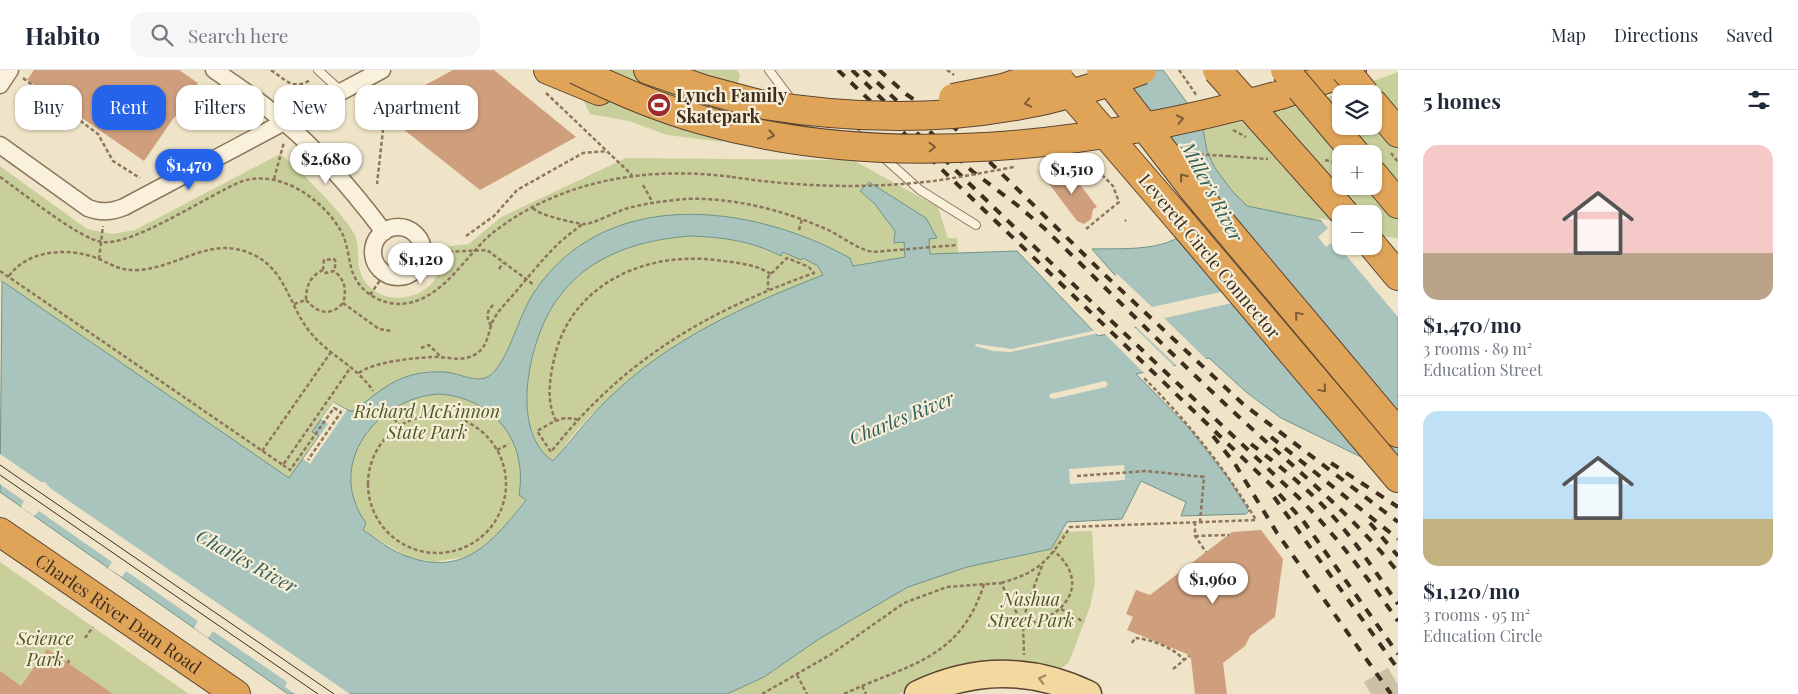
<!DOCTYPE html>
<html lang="en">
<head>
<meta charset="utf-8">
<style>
  body { margin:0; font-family:"Playfair Display",serif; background:#f6f6f7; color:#1f2937; height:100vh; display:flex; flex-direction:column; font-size:19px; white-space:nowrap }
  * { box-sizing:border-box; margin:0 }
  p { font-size:16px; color:#747a83 }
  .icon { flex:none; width:28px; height:28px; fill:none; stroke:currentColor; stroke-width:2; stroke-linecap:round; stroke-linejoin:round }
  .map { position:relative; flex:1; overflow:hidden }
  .panel { display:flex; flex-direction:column; background:#fff; width:400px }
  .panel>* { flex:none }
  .banner { position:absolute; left:15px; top:15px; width:475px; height:45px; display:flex; gap:10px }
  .controls { position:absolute; left:1332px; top:15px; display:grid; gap:10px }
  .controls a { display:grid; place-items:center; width:50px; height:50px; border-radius:10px; background:#fff; box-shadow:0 1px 4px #0004; font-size:25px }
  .price { position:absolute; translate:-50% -42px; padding:0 11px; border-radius:18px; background:#fff; color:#222; font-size:16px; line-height:32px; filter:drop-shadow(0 1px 2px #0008) }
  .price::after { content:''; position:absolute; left:50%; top:30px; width:15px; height:11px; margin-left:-8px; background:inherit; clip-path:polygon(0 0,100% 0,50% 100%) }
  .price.current { background:#2563eb; color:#fff }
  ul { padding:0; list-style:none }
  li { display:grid; align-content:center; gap:10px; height:265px; padding:0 25px }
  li+li { border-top:1px solid #e0e1e3 }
  li span { display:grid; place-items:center; height:155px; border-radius:15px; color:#555 }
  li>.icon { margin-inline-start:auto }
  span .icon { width:90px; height:90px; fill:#fffc; stroke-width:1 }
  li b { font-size:21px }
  h2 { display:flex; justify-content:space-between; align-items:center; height:60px; padding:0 25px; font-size:21px }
  .chip { padding:0 18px; border-radius:15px; background:#fff; box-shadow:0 1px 4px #0004; font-size:18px; line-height:45px }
  .chip.current { background:#2563eb; color:#fff }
  header { display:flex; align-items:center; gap:30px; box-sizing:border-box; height:70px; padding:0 25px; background:#fff; border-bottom:1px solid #e0e1e3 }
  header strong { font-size:24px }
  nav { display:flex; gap:28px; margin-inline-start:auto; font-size:18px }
  .search { width:350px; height:45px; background:#f6f6f7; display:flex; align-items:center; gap:12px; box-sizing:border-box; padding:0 18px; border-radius:15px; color:#747a83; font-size:19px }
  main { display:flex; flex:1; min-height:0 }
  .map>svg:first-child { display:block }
  .green { fill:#c9cf9b; fill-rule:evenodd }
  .water { fill:#a9c4bc; stroke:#6f938a; fill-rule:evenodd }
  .pier { fill:#f0e4c8 }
  .building { fill:#cf9f7d }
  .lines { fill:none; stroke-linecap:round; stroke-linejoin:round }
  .highway-tunnel { stroke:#ccc0a6; stroke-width:28; stroke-dasharray:28 14; stroke-linecap:butt }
  .lane-casing { stroke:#8d765c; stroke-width:10 }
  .street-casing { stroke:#8d765c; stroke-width:19 }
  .primary-casing { stroke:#5b4430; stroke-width:29 }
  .highway-casing { stroke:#5b4430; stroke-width:30 }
  .path { stroke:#8d765c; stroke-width:2.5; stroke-dasharray:4 2.5; stroke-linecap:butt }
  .lane { stroke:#faf1dc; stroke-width:8 }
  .street { stroke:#faf1dc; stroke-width:16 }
  .primary { stroke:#f3d9a0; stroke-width:26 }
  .highway { stroke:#e0a458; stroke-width:28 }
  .tram { stroke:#3d2e20; stroke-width:1 }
  .rail { stroke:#3d2e20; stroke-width:4; stroke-dasharray:9 9; stroke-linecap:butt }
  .highway-bridge-casing { stroke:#5b4430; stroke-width:30; stroke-linecap:butt }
  .path-bridge { stroke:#8d765c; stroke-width:2.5; stroke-dasharray:4 2.5; stroke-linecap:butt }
  .highway-bridge { stroke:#e0a458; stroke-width:28 }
  .oneway { stroke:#7e5d36 }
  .oneway2 { stroke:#988460 }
  .labels { text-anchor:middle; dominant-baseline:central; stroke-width:4.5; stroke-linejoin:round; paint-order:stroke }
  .poi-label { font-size:18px; font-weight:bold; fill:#3d2e20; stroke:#f7eed8; text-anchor:start }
  .street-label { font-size:18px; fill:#3d2e20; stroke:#f7eed8 }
  .park-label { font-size:18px; font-style:italic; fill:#4d5a26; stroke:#f7eed8 }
  .water-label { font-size:19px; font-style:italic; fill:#2f5d5a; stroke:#f7eed8 }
</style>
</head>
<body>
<header>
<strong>Habito</strong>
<div class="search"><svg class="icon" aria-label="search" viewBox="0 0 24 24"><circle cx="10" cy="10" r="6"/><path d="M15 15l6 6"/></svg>Search here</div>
<nav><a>Map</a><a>Directions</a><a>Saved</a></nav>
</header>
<main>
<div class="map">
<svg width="1398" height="624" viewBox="0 0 1398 624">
  <rect width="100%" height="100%" fill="#f0e4c8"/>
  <path class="green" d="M552 0H737L740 5 723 72 667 65 629 51 590 44 581 26Z
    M1398 2V171L1374 168V144H1341V156L1247 136 1232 121 1215 98 1207 81 1203 60 1335 25ZM1341 24H1374V56H1341ZM1341 84H1374V116H1341Z
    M280 84C295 94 349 150 355 165 362 182 352 202 371 218 390 235 425 229 437 206 442 197 442 187 443 177L469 174 501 147 626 88 853 90 938 137 948 168H957L958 183 870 192 668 280 629 309 590 346 572 366 501 462 481 480 470 486 434 492 408 487 362 460 2 211 0 212V96L87 159 112 164 135 160Z
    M1092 461 1095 512 1090 537 1069 592 1058 601 1005 589 959 596 933 606 899 624H727L764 607 819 569 908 517 967 497 1051 479 1061 462Z
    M0 492 189 624H0Z"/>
  <path class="water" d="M1088 0H1163L1202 53 1207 81 1215 98 1232 121 1247 136 1330 153 1341 176H1374L1398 171V405L1281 348 1246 322 1209 288 1136 304 1189 358 1228 408 1249 441 1246 444 1181 446 1186 432 1141 411 1122 449 1067 452 1051 479 967 497 908 517 819 569 764 607 727 624H288L0 422 2 211 289 408 319 366 312 362 333 332 350 341H354C385 316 403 300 445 302 459 303 477 314 489 306 507 295 519 245 533 224 604 115 750 133 850 188L853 196 905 187 904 172 894 173 895 161 874 133 860 121 869 112 926 148 937 168 929 169 930 184 1017 181 1098 266 1164 251 1113 203 1092 179C1127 178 1184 184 1198 144ZM690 166C722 167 752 171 781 186L783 182 801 190 803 188 818 196 823 205C746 235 669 269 609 328 588 348 572 370 553 391 510 362 528 278 551 239 558 226 571 212 583 202 614 178 652 169 690 166ZM439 324C494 328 528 371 519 425L526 430C494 470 466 507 409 487 392 482 377 469 363 460L366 453C324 395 376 328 439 324Z"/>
  <path class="pier" d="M1319 148 1341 153V176H1374V166L1398 168V247L1334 171 1326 177 1318 167 1328 158Z
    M1117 204 1152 237 1230 220 1241 231 1165 248 1162 246 1208 291 1178 297 1134 255 1159 250 1114 207Z
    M1132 255 1176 298 1146 305 1103 262Z
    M1097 260 1099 263 1010 282 993 281 975 276 976 274 1012 279Z
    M1105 311 1108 314 1106 317 1053 329 1049 327 1050 324Z
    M333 332 347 340 310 394 303 389 328 354 321 349Z
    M0 384 41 412H45L50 418 350 624H295L285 617 287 612 213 561 208 568 194 558 198 551 126 501 122 507 108 498 112 492 39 441 34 446 21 437 24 431 0 414Z
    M1124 395 1125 410 1070 414 1069 399Z"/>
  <path class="building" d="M34 0H179L198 13 191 23 213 39 202 55 199 52 193 60 175 46 144 91 27 10Z
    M453 0H494L576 67 480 120 379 40Z
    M1069 100 1097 137 1093 139 1091 149 1084 154 1077 151 1047 111 1054 101Z
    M1261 460 1283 489 1275 547 1250 566 1245 576 1223 593 1227 624H1195L1191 589 1187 584 1127 560 1133 547 1126 544 1136 520 1150 525 1232 462Z
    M47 579 68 593 113 624H0V601L21 616Z"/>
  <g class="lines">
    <path class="highway-tunnel" d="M1371 624 1398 608"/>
    <g class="lane-casing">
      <path id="lane" d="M318 0 342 22
        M769 0 793 32
        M804 48 812 60 842 59 858 65
        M882 86 920 120 976 155"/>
    </g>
    <g class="street-casing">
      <path id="street" d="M214 0C233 13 253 26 271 41 314 75 351 118 384 162
        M0 15 10 0
        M0 75 88 138C101 143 111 142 124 137L382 0
        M373 182a25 25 0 1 1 50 0a25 25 0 1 1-50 0Z"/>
    </g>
    <g class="primary-casing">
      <path id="primary" d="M918 624C975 597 1031 597 1088 624"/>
    </g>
    <g class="highway-casing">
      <g id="highway">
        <path d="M548 0 599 21"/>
        <path d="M648 0 703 19 759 34"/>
        <path d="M1280 25 1352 0"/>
        <path d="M1374 34 1398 63"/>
        <path d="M1374 105 1398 134"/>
        <path d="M1183 154 1398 408"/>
        <path d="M1373 176 1398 206"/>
        <path d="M1330 282 1398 363"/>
        <path id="s1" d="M0 462 236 624"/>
      </g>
    </g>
    <path class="path" d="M271 0C287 11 292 20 311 10
      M947 0 954 5
      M1179 0 1197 26
      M23 8 98 64 113 91 140 108
      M293 15 295 30
      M546 23 632 105
      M370 29 383 60 377 114
      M1233 60 1246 67
      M1391 83 1398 92
      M1227 86 1268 89
      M1325 90 1333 92 1341 103
      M0 107C22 122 79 169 102 172 131 177 209 125 240 112 278 98 322 128 341 161 347 172 348 185 351 197 356 219 377 233 398 234 442 234 465 184 495 161 563 109 650 96 732 107
      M274 109 284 72
      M643 115 653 133
      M1352 116 1358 121
      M533 138C538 145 574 153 583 154 592 155 615 142 625 139 645 133 665 131 685 129 732 127 783 140 826 159 842 166 856 179 873 182L957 175
      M1125 151 1126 150
      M1086 159 1119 132 1113 116 1086 88
      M799 160 802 149
      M466 166 494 146 517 120 583 83 607 81
      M423 183 487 180 534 215
      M99 189 103 156
      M499 199 503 193
      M323 200 324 190 334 189 336 192 334 201
      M0 201 283 395 351 297
      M9 206C28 179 70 177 99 189 114 196 122 201 139 200 181 197 212 163 256 186 287 203 289 236 310 262 328 285 357 296 373 321
      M370 225 385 203
      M306 230C317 243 331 247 343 233
      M294 234 306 230C306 216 310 206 323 200L326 203 334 201C345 209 347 221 343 233L379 259 391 261
      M491 256C486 246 486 242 494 234
      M421 278 429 275 441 287
      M359 303C373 292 413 288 432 287 448 286 462 293 476 284 490 275 487 260 495 247 501 237 511 228 519 218 542 191 553 175 583 154
      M390 344 400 356
      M368 414a69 69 0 1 1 138 0a69 69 0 1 1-138 0Z
      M578 350C562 344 550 354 537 361L551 382C623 290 705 242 814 203L809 197 787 188 768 207V220
      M556 351C547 333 549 313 553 294 568 213 648 179 723 191 740 193 757 195 771 204
      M497 380 509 374
      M262 381 331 282
      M283 395 290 400 334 338 341 342 308 390
      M1077 406 1146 401 1204 407 1200 452
      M1195 452V466L1206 482
      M1195 466 1229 465
      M1042 496 1027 535 1023 555C1063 549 1093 514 1054 481
      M1001 513C1040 502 1049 490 1070 457L1256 450C1224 397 1187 351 1144 308
      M1061 539 1084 552
      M85 568 93 557
      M1132 573 1135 568C1151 569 1174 578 1184 590
      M68 593 69 590
      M1173 599 1189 586
      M797 605 807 624
      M862 616 866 624
      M762 624 830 585 904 533 947 517 1001 513 1023 555 1024 585
      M844 624C907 594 960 591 984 514"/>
    <use href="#lane" class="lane"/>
    <use href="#street" class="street"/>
    <use href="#primary" class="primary"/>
    <use href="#highway" class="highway"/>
    <path class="tram" d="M0 395 334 624
      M0 405 318 624"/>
    <path class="rail" d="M838 0 1273 417 1304 452 1398 584
      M852 0 1105 245 1298 427C1336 465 1367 507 1398 551
      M864 0 972 101 1017 135 1044 158C1109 221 1172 285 1238 346 1294 398 1350 442 1398 502
      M879 0 906 24 956 59 1106 206 1243 334 1398 452
      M1213 366 1235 394 1277 463 1391 624
      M1271 367 1398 469
      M1251 374C1278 395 1305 416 1329 442 1355 470 1376 503 1398 534
      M1331 393 1398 437
      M1274 427 1398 599
      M1370 453 1398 486"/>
    <g class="highway-bridge-casing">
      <path id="highway-bridge" d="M576 0C617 20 658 38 702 50 886 102 1095 77 1276 26
        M1101 0 1192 118 1330 282
        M1217 0 1345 144
        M1285 0 1356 84
        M1345 0 1365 24
        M1060 11 1183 154
        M953 28 1003 18 1058 0
        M759 34C891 56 1017 50 1142 0"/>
    </g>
    <path class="path-bridge" d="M1193 84 1227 86
      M732 107C799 117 866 119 934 111 961 107 987 102 1014 97"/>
    <use href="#highway-bridge" class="highway-bridge"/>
  </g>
  <defs><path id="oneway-chevron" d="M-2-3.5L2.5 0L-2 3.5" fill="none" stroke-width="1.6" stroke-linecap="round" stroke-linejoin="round" transform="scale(1.25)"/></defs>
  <g class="oneway">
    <use href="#oneway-chevron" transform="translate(1028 33) rotate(168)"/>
    <use href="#oneway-chevron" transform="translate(1180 49) rotate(-12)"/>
    <use href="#oneway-chevron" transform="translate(771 65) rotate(10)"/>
    <use href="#oneway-chevron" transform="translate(932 77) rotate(-1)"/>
    <use href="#oneway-chevron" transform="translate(1183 107) rotate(-128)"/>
    <use href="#oneway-chevron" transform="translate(1298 245) rotate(-130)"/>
    <use href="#oneway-chevron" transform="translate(1323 319) rotate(50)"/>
  </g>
  <use class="oneway2" href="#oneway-chevron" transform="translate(1042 609) rotate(-167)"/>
  <defs>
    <g id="stadium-disc" transform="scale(1.25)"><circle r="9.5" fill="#9e2a2b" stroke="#f7eed8"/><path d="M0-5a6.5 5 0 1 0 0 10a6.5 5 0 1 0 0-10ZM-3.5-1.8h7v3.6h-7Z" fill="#fff"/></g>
  </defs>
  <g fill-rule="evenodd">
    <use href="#stadium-disc" x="659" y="35"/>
  </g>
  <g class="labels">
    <g class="poi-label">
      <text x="676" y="25">Lynch Family<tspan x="676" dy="21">Skatepark</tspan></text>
    </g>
    <g class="street-label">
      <text transform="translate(1210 186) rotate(50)">Leverett Circle Connector</text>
      <text stroke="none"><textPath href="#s1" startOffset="144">Charles River Dam Road</textPath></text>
    </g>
    <g class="park-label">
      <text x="427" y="341">Richard McKinnon<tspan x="427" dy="21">State Park</tspan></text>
      <text x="1031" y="529">Nashua<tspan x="1031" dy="21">Street Park</tspan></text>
      <text x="45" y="568">Science<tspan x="45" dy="21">Park</tspan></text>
    </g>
    <g class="water-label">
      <text transform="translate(1213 121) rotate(62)">Miller's River</text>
      <text transform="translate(901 347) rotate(-22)">Charles River</text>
      <text transform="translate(247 490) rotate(29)">Charles River</text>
    </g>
  </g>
</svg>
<div class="controls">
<a><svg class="icon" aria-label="layers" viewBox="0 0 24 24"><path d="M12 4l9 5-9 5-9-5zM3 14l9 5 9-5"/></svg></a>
<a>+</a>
<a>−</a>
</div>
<b class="price" style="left:326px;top:115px">$2,680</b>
<b class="price current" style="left:189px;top:121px">$1,470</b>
<b class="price" style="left:1072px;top:125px">$1,510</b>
<b class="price" style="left:421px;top:215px">$1,120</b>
<b class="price" style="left:1213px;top:535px">$1,960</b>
<div class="banner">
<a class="chip">Buy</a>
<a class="chip current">Rent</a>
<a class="chip">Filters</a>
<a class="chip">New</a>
<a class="chip">Apartment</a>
</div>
</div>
<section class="panel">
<h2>5 homes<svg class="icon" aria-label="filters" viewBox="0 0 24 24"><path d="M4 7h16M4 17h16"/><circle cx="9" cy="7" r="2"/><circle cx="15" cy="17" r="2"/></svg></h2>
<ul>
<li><span style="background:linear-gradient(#f6c9c9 70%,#b9a48a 0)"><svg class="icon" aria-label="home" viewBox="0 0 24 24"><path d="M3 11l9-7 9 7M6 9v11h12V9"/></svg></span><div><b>$1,470/mo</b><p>3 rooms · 89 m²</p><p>Education Street</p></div></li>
<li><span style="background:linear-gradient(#bfe0f5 70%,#c2b280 0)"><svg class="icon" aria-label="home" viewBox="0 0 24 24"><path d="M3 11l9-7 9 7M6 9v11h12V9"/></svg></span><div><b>$1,120/mo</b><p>3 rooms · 95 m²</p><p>Education Circle</p></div></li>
</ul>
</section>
</main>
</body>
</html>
